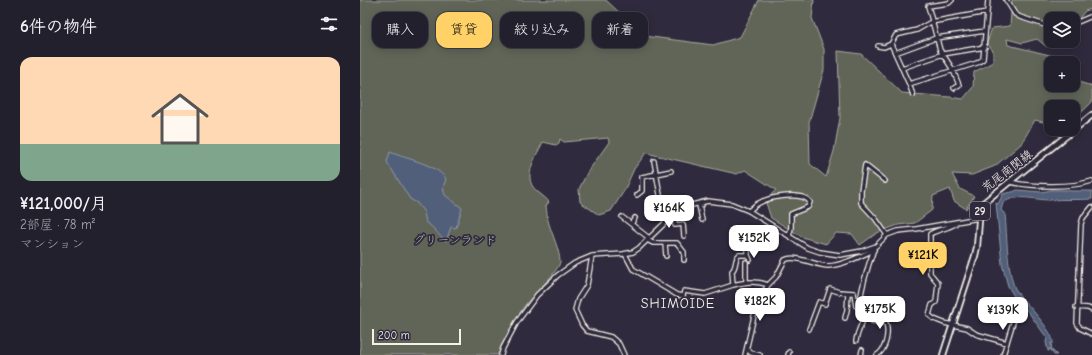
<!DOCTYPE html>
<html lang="ja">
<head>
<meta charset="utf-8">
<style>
  body { margin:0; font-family:"Comic Neue","Klee One",sans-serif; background:#2b2836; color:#f1f3f6; height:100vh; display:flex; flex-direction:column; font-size:15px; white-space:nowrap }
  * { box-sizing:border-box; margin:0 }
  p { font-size:13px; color:#a3a3aa }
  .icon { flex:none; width:22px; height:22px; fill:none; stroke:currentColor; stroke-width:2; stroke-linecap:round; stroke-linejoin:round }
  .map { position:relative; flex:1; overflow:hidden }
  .panel { display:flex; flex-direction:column; background:#23202e; width:360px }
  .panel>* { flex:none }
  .guide { position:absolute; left:12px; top:12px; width:380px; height:36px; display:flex; gap:8px }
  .controls { position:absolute; left:684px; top:12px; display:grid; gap:8px }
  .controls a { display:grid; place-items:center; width:36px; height:36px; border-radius:8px; background:#23202e; box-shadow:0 2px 10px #0003,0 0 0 1px #403e4a; font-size:20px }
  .scale { position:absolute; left:12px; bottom:10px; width:89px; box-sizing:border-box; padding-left:4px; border:2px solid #f4f1e8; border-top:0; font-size:11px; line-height:14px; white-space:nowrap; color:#f4f1e8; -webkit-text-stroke:3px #2f2a3d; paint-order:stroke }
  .price { position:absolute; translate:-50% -34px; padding:0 9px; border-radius:8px; background:#fff; color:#222; font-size:13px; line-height:26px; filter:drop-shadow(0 1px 2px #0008) }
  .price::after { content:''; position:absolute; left:50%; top:24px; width:12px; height:9px; margin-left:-6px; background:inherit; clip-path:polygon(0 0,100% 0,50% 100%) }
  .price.selected { background:#ffd166; color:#111 }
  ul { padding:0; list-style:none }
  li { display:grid; align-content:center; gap:8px; height:212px; padding:0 20px }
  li+li { border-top:1px solid #403e4a }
  li span { display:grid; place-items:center; height:124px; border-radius:12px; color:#555 }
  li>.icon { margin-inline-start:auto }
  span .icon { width:72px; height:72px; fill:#fffc; stroke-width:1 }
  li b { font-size:17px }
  h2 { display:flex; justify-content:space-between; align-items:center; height:48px; padding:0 20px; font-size:17px }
  .tag { padding:0 14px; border-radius:12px; background:#23202e; box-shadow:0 2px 10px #0003,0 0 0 1px #403e4a; font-size:14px; line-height:36px }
  .tag.selected { background:#ffd166; color:#111 }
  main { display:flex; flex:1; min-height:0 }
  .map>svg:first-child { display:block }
  .green { fill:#616558; stroke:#aaaba0 }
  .water { fill:#515e7a; stroke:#9299a6 }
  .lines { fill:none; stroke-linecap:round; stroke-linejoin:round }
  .minor-casing { stroke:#f4f1e8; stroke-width:6 }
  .major-casing { stroke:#f4f1e8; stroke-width:8 }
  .minor { stroke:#2f2a3d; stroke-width:3.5 }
  .major { stroke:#2f2a3d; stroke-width:4.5 }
  .labels { text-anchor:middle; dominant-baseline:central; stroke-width:3.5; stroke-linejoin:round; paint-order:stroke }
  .shield { fill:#2f2a3d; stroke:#b9b5b5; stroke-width:1 }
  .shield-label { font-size:11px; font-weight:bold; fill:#f4f1e8 }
  .street-label { font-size:12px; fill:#f4f1e8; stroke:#2f2a3d }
  .park-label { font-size:12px; fill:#b9b9ae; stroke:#2f2a3d }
  .quarter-label { font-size:14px; letter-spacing:1px; fill:#f4f1e8; stroke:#2f2a3d }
</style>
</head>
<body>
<main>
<section class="panel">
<h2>6件の物件<svg class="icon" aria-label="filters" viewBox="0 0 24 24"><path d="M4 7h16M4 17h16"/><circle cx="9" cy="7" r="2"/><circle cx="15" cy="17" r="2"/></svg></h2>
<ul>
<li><span style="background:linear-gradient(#ffd9b3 70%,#7fa58c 0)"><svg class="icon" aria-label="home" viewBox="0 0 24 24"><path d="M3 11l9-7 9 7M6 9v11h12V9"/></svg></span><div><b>¥121,000/月</b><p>2部屋 · 78 m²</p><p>マンション</p></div></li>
</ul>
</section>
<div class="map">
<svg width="732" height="355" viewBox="0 0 732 355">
  <rect width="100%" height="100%" fill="#2f2a3d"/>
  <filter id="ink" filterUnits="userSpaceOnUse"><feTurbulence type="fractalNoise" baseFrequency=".025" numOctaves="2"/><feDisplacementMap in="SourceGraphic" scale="8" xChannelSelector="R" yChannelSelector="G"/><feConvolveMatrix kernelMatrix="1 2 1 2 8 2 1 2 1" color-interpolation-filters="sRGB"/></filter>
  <g filter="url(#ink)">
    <path class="green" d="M0 0H246L284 36 353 45 380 37 399 0H454L452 18 464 49V70L449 122 450 164 466 177 474 151 480 118 478 51 501 54 542 93 590 97 603 99 613 87 614 72 633 62V51L627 43 632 28 650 26 652 0H732V9L725 11 717 21H713V19H691V30L687 35V47L677 39 662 43 647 39 648 45 694 56 696 63H691V85H713V71H716L715 81 732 86V102L723 111 713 114V107H691V121L687 123 675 120 661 144 635 166 612 175 592 174 600 189 614 196 606 209 594 201 590 189 573 196 572 210 555 223 538 225 517 233 500 245 492 234 476 233 466 244 442 237 411 218 405 200 416 190 385 170 377 174 286 153 274 169 264 191 251 211 239 215 220 202 219 189 227 173 249 142 248 138 204 142 200 139 199 143 196 145 183 142C177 155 164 173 173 187 177 193 185 196 189 202L186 206C187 212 187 218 189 224 192 234 200 251 200 262 199 271 173 295 166 304 155 320 144 337 138 355H0Z"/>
    <path class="water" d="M30 152C46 159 77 164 86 179L83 188 85 195 102 208 96 228 91 227 86 241C78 236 74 226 66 223L64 212 57 203 50 199 27 162Z
      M692 190H708L710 191H732V199C717 200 703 199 689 200 675 200 656 193 643 203L641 210 645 214C647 234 647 277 657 292 665 303 695 332 693 344L691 343 692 350 697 355H694L690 348 689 351H688L686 342 687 338 669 313 655 298 648 286 642 264 636 203 638 204 643 194C648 192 653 193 657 190L681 192Z"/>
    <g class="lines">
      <g class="minor-casing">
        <path id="minor" d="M592 0 589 3 568 6 580 50 593 70 599 85 594 88
          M646 0 655 14 660 17 691 27
          M627 12 571 22 557 30 536 35 531 44 549 84 617 63 623 59 628 0
          M713 24 732 16
          M518 46 524 47 531 44
          M535 53 576 38 625 31
          M542 68 583 54 625 47
          M549 84 553 95
          M294 161 302 206 310 218
          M525 181 505 165 501 191V203L515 218 527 235
          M650 182C672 187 711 188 732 181
          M277 195 282 191V177L311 171
          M342 205H339L342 220
          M732 207 723 218 721 224 717 323 720 328 732 334
          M389 211C392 208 395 205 399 203 409 197 442 191 450 202L448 207 431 214V228L429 236
          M314 215 315 225 323 224 324 236
          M262 217 289 238
          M271 224 275 218
          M595 224C587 229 578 229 570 234V273L578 283 576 302 572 305 569 315 574 319 584 323 607 328 616 334 647 343
          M287 240 293 243H317L324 252V260
          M305 243 306 256
          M514 249C509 263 498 297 500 311L512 321 526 323C529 333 526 350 517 355
          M265 254 273 269 317 295 323 296 324 291 345 294 373 285
          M388 255 390 260
          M232 256 227 285 218 299 215 310 222 325 227 331 251 337 259 344 264 355
          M386 282V262
          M408 285C396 280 385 282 373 285L372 271C377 267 374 259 379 255H388V245L390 244 411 247 412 246 414 234 409 228 410 225
          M716 307 728 308 732 310
          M485 318 487 310 488 293
          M449 329 459 302 465 304 470 289 479 292 494 293 496 306 499 307
          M496 341C497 332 502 324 505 315
          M387 349 391 353 400 355
          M141 355 143 348 157 322 177 295 198 275 215 263 232 256 263 254 273 252 279 248 310 218 332 205 348 201 372 204 389 211 448 248 460 252 480 255 502 251 516 246 527 235 538 231 556 229 619 218
          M385 355 394 316 401 297 408 285 416 277 425 260C436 254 456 266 468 266 484 265 500 256 514 250
          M428 355 429 352
          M501 355 502 350
          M643 355 654 319 647 306"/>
      </g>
      <g class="major-casing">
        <path id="major" d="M583 355 615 256 617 247 620 208 622 204 732 115"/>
      </g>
      <use href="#minor" class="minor"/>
      <use href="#major" class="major"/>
    </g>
  </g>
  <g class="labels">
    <rect class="shield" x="610" y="202" width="20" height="18" rx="3"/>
    <g class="shield-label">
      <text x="620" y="211">29</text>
    </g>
    <g class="street-label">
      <text transform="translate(647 171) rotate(-38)">荒尾南関線</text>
    </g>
    <g class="park-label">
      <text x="95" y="240">グリーンランド</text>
    </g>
    <g class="quarter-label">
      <text x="318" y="303">SHIMOIDE</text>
    </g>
  </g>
</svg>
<div class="controls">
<a><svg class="icon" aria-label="layers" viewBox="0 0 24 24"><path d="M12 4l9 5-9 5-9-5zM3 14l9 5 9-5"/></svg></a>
<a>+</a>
<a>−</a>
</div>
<div class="scale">200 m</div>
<b class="price" style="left:309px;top:229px">¥164K</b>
<b class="price" style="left:394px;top:259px">¥152K</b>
<b class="price selected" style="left:563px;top:276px">¥121K</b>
<b class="price" style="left:400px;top:322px">¥182K</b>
<b class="price" style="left:520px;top:330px">¥175K</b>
<b class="price" style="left:643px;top:331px">¥139K</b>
<div class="guide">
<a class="tag">購入</a>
<a class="tag selected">賃貸</a>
<a class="tag">絞り込み</a>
<a class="tag">新着</a>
</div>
</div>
</main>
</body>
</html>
